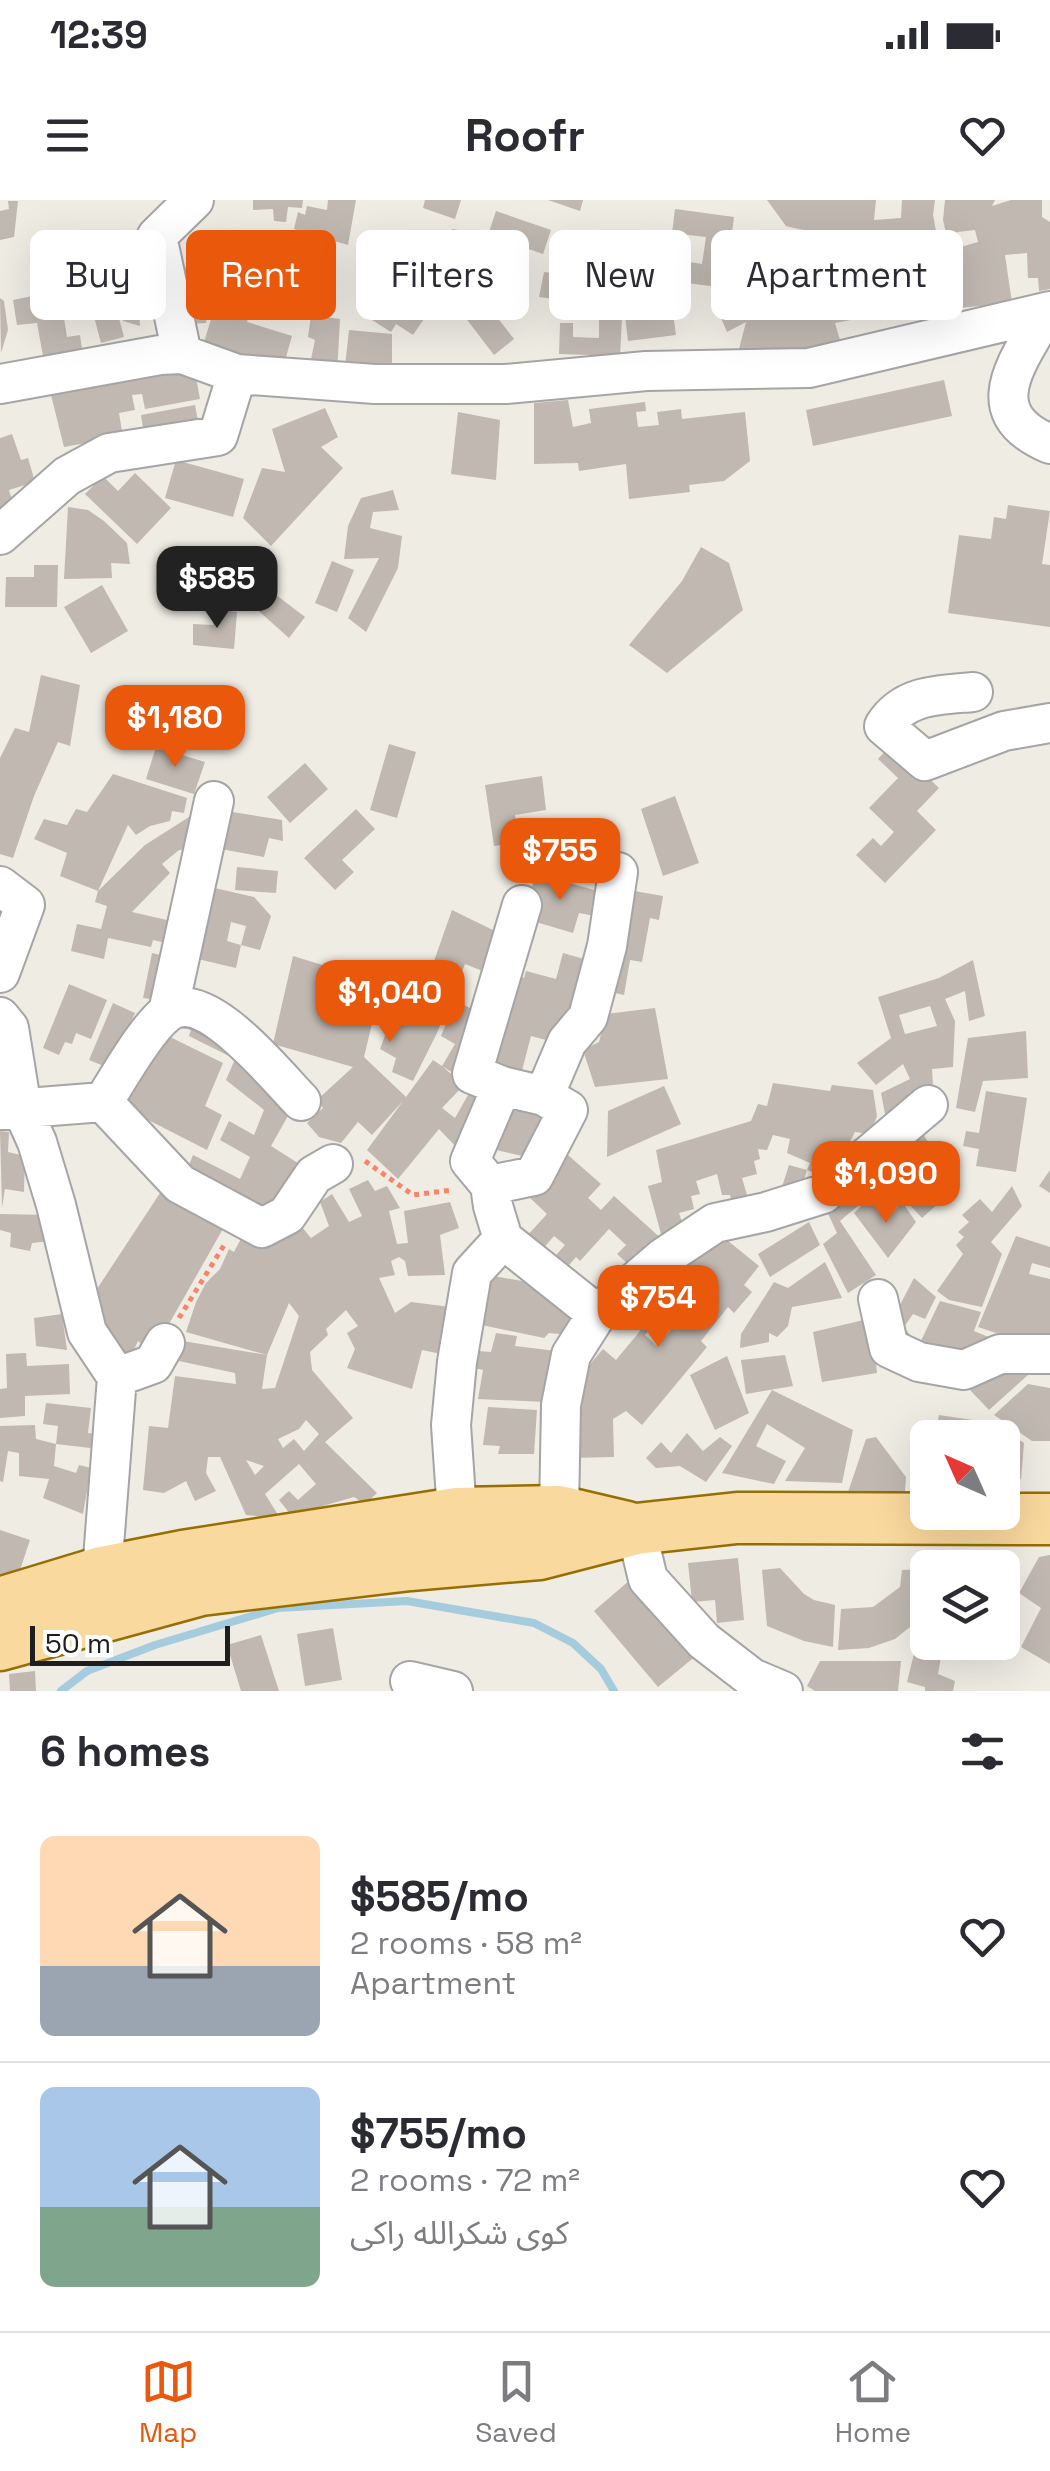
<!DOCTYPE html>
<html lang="en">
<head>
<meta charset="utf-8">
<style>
  body { margin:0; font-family:"Space Grotesk","Noto Sans Arabic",sans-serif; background:#f2f2f3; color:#2b2b33; height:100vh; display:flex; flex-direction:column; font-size:38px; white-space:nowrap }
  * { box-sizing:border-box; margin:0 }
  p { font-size:32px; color:#7c7c81 }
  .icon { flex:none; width:55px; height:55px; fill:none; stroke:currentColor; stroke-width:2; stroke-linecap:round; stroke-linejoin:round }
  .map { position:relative; height:1491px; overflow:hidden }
  .side { display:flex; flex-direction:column; background:#fff; flex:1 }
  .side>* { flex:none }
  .banner { position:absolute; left:30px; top:30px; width:990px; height:90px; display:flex; gap:20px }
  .needle { width:65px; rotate:315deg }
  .tools { position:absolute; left:910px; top:1220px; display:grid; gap:20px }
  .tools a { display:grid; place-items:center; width:110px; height:110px; border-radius:15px; background:#fff; box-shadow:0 10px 40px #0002; font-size:50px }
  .scale { position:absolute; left:30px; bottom:25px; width:200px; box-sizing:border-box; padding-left:10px; border:5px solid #1e1e1e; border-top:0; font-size:28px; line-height:35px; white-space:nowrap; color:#1e1e1e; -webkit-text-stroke:8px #fff; paint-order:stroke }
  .price { position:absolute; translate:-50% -85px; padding:0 22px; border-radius:20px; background:#ea580c; color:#fff; font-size:32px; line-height:65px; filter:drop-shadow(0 2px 5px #0008) }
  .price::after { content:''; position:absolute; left:50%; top:60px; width:30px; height:22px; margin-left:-15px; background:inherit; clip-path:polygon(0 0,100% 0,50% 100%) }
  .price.active { background:#222; color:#fff }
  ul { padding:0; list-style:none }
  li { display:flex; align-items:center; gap:30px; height:250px; padding:0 40px }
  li+li { border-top:2px solid #e1e1e2 }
  li span { display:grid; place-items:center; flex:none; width:280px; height:200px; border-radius:15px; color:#555 }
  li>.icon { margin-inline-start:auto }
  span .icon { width:120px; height:120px; fill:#fffc; stroke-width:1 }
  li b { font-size:42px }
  h2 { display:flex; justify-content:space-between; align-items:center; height:120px; padding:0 40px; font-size:42px }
  .tag { padding:0 35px; border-radius:15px; background:#fff; box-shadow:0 10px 40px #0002; font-size:35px; line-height:90px }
  .tag.active { background:#ea580c; color:#fff }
  .status { display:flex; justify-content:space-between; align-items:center; height:70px; padding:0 50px; background:#fff; direction:ltr }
  .status svg { height:28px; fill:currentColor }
  header { display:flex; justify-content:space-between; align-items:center; height:130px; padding:0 40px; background:#fff; font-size:45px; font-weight:700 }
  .tabs { display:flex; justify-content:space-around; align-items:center; height:140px; border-top:2px solid #e1e1e2; background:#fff; font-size:28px; color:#7c7c81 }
  .tabs a { display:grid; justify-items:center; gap:5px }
  .tabs .active { color:#ea580c }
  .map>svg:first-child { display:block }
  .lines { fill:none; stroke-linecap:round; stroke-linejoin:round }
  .stream { stroke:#a5ccdc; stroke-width:8 }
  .building { fill:#c0b8b1; fill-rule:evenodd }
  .minor-casing { stroke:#a5a5a5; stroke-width:42 }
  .major-casing { stroke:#966f02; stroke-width:55 }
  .path { stroke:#f8846d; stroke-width:5; stroke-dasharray:5 5; stroke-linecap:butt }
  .minor { stroke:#fff; stroke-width:38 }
  .major { stroke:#fad99e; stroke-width:50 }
</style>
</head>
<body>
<div class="status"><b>12:39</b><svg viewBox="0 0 49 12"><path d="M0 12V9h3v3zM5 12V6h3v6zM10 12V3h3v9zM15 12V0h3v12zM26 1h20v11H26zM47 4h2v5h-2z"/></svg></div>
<header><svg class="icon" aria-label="menu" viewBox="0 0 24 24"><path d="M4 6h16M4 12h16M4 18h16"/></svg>Roofr<svg class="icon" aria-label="heart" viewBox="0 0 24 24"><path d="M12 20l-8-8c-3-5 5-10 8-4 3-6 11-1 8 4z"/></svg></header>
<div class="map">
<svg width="1050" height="1491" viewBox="0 0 1050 1491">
  <rect width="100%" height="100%" fill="#efece4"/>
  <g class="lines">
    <path class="stream" d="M61 1491 87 1471 155 1445 278 1408 407 1401 534 1423 573 1443 601 1469 614 1491"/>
  </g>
  <path class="building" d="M253 0H303L302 8 288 7 286 22 274 21 273 9 253 10Z
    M328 0H356L348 45 294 29 298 12 305 15 307 6 327 10Z
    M425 0H461L455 19 423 8Z
    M548 0H583L580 11Z
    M767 0H876L874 20 901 18 902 0H935L933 15 942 63 915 67 912 42H901V54L879 55 878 67H861V45L823 50 820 34 786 26Z
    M945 0H995L992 6 1011 0H1042V17L1050 22V89L1039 91 1038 78H1028L1027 53 1005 55 1012 103 958 108 954 49 978 42 975 30 957 32 958 40 948 42 943 20Z
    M8 1H18L14 37 0 40V11L9 9Z
    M675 9 734 17 725 88 687 83 690 62 702 64 706 37 672 33Z
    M496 11 551 30 543 54 488 35Z
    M452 29 482 34 481 50 498 69 452 103 437 79 471 57 469 50 450 46Z
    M261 32 317 58 306 81 251 55Z
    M226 56 231 83 212 90 206 123 186 124 172 71Z
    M153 57 154 85 138 86 140 126 123 121 119 59Z
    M509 69 524 88 493 112 514 139 494 155 458 108Z
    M544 72 570 76 569 87 623 98 620 156 559 154 560 123H573V137L599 138V118L561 112 563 100 539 97Z
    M668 75 676 135 628 141 621 81Z
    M387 79 403 89 407 84 435 103 413 135 396 124 391 132 364 115Z
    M109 80 124 137 101 143 92 109 64 118 67 137 80 135 82 149 43 156 37 123 17 125 13 100Z
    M863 81 866 100 853 105 856 119 835 123 843 150 754 152 739 149 746 122 727 132 715 104 756 84 761 95Z
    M220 89 254 99 247 122 292 136 286 157 311 159 315 140 308 137 311 115 340 119 337 174 285 170 286 157 283 165 252 156 250 164 202 149Z
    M0 98 4 101 8 130 1 153Z
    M349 130 392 134V167L345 166Z
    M193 160 200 199 145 209 142 194 132 195 135 210 119 213 123 237 144 234 141 215 195 205 200 232 102 240 64 247 50 191Z
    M944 180 952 216 813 246 806 210Z
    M568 200 573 227 591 223 589 209 645 202 646 211 636 212 638 227 659 225 657 212 681 209 682 219 745 212 750 261 724 281 689 285 690 292 629 299 626 264 579 271 578 263 534 264V203Z
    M325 208 338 237 321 247 343 268 271 346 243 318 262 268 285 272 272 229Z
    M458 212 500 220 496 280 451 274Z
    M12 234 21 260 28 258 35 282 9 290 16 313 0 318V238Z
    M176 260 244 279 233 317 165 298Z
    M135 273 171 308 137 344 85 294 103 276 118 291Z
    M393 290 399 310 373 312 370 328 402 336 398 368 366 432 348 418 379 358 344 359 348 326 361 298Z
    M1008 305 1050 311 1042 364 1050 365V427L948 413 959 335 991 339 994 317 1006 319Z
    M68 307 88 310 104 321 127 343 130 364 111 363 112 378 64 379Z
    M701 347 729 363 743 410 667 473 629 445 682 381Z
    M332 361 354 370 337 412 315 403Z
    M34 365H58L57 407H5L6 377H34Z
    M228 382 263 385 305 417 289 438 252 405 225 404Z
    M102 385 128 431 91 453 64 407Z
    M215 409 237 412 234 449 193 445V424L213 425Z
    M41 475 80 485 70 546 58 542 34 596 13 658 0 654V558L15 528 29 532Z
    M389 544 416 552 397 618 370 610Z
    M156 547 205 562 194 594 146 579Z
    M889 547 914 564 939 588 917 611 936 630 885 683 856 655 873 638 881 646 894 632 869 608 898 578 878 559Z
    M305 563 328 589 290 623 267 597Z
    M113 574 187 598 184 613 172 611 170 621 150 626 136 635 128 625 98 691 60 676 67 653 34 639 44 619 67 625 76 609 87 612Z
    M542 576 546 610 515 615 517 628 547 623 549 638 494 646 485 585Z
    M675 596 699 663 663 676 641 609Z
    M356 609 375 629 342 660 354 672 335 690 304 658Z
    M226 611 282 620 283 641 269 638 264 657 221 649Z
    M189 617 199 623V648L179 650 162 664 170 673 132 712 180 723 175 745 153 740 151 747 108 738 104 759 71 751 77 724 101 729 107 706 95 702 98 691 145 645Z
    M237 667 278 671 276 693 235 690Z
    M535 673 601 692 595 716 579 713 573 733 526 719Z
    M201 685 254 697 271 716 260 750 241 745 246 726 231 722 227 741 241 745 236 768 185 756Z
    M623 689 663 696 659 720 650 718 642 762 630 760 624 795 605 791Z
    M452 710 499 733 485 772 465 764 437 833 413 881 392 872 396 858 380 849 393 814 376 807 364 857 406 897 433 860 442 866 455 844 441 836 455 801 483 814 458 876 442 866 464 885 442 908 455 918 472 888 489 901 461 952 439 929 398 979 367 950 403 901 372 935 358 922 341 943 319 937 307 923 323 908 317 900 353 867 273 844 293 756 381 783 385 763 428 778Z
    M152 753 173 758 164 801 143 798Z
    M563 753 598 763 561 844 531 836 519 882 478 871 511 774 524 778 526 771 556 779Z
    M973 760 985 816 969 821 965 791 945 799 955 821 953 867 932 869 933 886 916 892 886 919 881 893 910 879 903 864 876 885 857 863 891 838 878 797 939 778ZM930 806 937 826 905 834 899 815Z
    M69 784 107 800 91 839 76 833 72 844 65 842 59 855 43 848Z
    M113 803 135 813 111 869 89 860Z
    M655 808 668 879 595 887 583 850 599 842 606 814Z
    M195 818 293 907 271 946 301 965 268 1021 184 978 193 955 240 979 250 957 220 940 229 921 254 935 264 910 226 880 235 859 189 836Z
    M1026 831 1028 878 983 881 975 912 956 908 968 838Z
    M164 834 223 863 205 906 222 915 207 950 119 905 136 875 142 878Z
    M773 883 830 891 832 885 873 890 877 916 870 934 855 932 830 979 807 970 810 963 787 953 790 939 773 935 767 950 758 949 760 959 754 961 757 974 742 978 747 995 733 1009 730 995H722L717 974 696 981 700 994 691 996 694 1009 679 1013 684 1028 661 1034 648 986 662 982 656 950 751 921 758 904 767 906Z
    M664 886 681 924 607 957 608 911Z
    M986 891 1027 898 1016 972 976 966 979 949 963 946 966 931 979 933Z
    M504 906 547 917 535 959 492 949Z
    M0 931 9 932 8 952 25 956 24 992 5 989 2 1008Z
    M921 931 957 987 922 1018 892 986 904 974 888 955Z
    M568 955 601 984 588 998 601 1010 614 996 664 1041 637 1072 617 1054 626 1045 609 1029 580 1061 576 1057 562 1073 550 1062 565 1045 554 1036 541 1051 526 1037 547 1014 529 997Z
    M789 965 807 970 799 995 781 990Z
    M1050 970V993L1039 986Z
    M864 977 873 993 840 1021 876 1075 848 1093 823 1044 837 1033 825 1007Z
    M368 980 375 991 387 986 400 1008 389 1011 397 1044 408 1043 404 1011 450 1002 459 1028 440 1035 445 1075 408 1076 405 1061 399 1057 391 1061 395 1075 379 1078 395 1113 411 1102 451 1107 446 1155 422 1150 412 1189 347 1168 355 1149 347 1133 358 1126 346 1110 326 1129 328 1135 310 1152 312 1170 353 1218 325 1242 377 1293 365 1304 354 1297 291 1315 279 1300 289 1291 298 1300 316 1284 299 1264 265 1294 280 1318 246 1315 220 1257H208L206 1273 216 1291 195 1301 186 1281 164 1293 143 1290 149 1226 168 1228 175 1176 236 1184 235 1173 179 1161 183 1141 267 1155 186 1132 196 1102 206 1083 220 1069 229 1049 234 1052 244 1033 297 1021 311 1038 329 1026 320 1002 332 994 349 1022 362 1016 349 989ZM289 1103 299 1116 275 1188 262 1189 267 1155ZM306 1220 319 1234 304 1251 294 1239 283 1248 278 1239 299 1229ZM246 1260 264 1266 255 1275Z
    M1012 986 1022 1006 991 1042 1002 1054 982 1107 949 1100 937 1091 963 1054 956 1045 964 1037 958 1032 969 1022 962 1015 980 999 992 1012Z
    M162 990 224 1027 152 1154 138 1141 131 1156 113 1155 95 1092Z
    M869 999 886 1021 902 1002 916 1022 888 1058 854 1013Z
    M0 1014 48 1015 50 1041 32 1043 30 1051 10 1047 11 1033 0 1030Z
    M809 1022 820 1045 770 1077 758 1054Z
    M717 1032 759 1066 744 1085 752 1092 734 1113 728 1107 701 1141 707 1147 642 1225 626 1211 613 1219 614 1257 572 1258 571 1211 580 1210 579 1177 603 1149 616 1160 640 1131 630 1123 647 1102 653 1108 666 1091 683 1104 702 1081 687 1069ZM663 1113 676 1124 657 1146 645 1135Z
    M1016 1036 1050 1047V1068L1032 1063 1029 1074 1050 1079V1142L1011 1138 978 1127Z
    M825 1062 842 1098 792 1107 788 1126 777 1137 769 1133V1142L740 1148 741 1134 774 1082 788 1088Z
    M493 1076 545 1085 575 1111 570 1135 549 1133 544 1138 477 1124Z
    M914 1078 936 1097 925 1119 913 1114 904 1127 910 1135 905 1140 888 1128Z
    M940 1101 981 1112 974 1131 991 1138 985 1156 918 1147Z
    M62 1114 67 1150 36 1146 34 1118Z
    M872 1118 877 1173 822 1182 813 1132Z
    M496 1133 517 1136 515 1146 556 1151 545 1202 478 1199 483 1170 475 1168 478 1151 491 1152Z
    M26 1153 27 1166 69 1164 70 1194 25 1196V1216L0 1218V1189L7 1188 6 1154Z
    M785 1155 793 1186 746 1194 741 1160Z
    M727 1156 749 1213 715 1230 690 1175Z
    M1010 1156 1028 1175 989 1210 970 1190Z
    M1028 1184 1050 1188V1241H1032L994 1215Z
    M772 1190 853 1230 842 1283 785 1281 805 1248 767 1224 756 1246 786 1261 774 1284 722 1273Z
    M46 1203 91 1208 88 1233 101 1234 99 1249 56 1244 58 1226 43 1224Z
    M488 1207 537 1210 534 1254H498L500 1246 483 1245Z
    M939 1215 993 1223 1024 1243 1021 1279 1002 1276V1238H934Z
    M35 1225 36 1239 56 1244 54 1266 76 1273 79 1265 91 1268 83 1314 43 1298 49 1279 19 1276V1253L8 1251 3 1282 0 1281V1226Z
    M687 1233 703 1251 720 1237 732 1246 706 1282 680 1266 656 1268 646 1258 661 1242 671 1253Z
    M876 1237 906 1277 904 1304 847 1295 866 1239Z
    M0 1330 30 1340 14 1388 0 1384Z
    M1050 1355V1464L1021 1447 1041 1408 1019 1393 1039 1357Z
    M738 1358 744 1420 717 1423 715 1400 692 1402 688 1363Z
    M944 1362 980 1365V1368H943Z
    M780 1368 804 1394 814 1400 835 1405 833 1447 804 1441 767 1426 762 1370Z
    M919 1369 915 1423 895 1439 869 1448 838 1450 841 1409 873 1407 900 1387 902 1370Z
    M638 1373 703 1450 658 1487 594 1411Z
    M922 1382 928 1383V1412L919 1411Z
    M923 1417H928V1442H978L975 1454 943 1446 938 1474 955 1481 953 1491H925V1487L907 1482Z
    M333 1428 342 1480 305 1486 297 1434Z
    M261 1435 279 1491H241L227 1445Z
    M820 1461H901L898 1491H815L807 1486Z
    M35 1471 36 1491H10L9 1474Z"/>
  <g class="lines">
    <g class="minor-casing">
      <path id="minor" d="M1046 112C1019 161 975 212 1050 244
        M182 154 157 36 194 0
        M0 184 160 155 182 154 237 174 375 184H506L646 171 809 168 1050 111
        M0 335 67 276 109 253 218 236 237 174
        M973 492C940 495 904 494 884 526L925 561 1004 531 1050 523
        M0 686 25 705 0 773
        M168 812 214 601
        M0 817 9 828 22 909 37 942 56 1005 87 1132 117 1177 102 1372
        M502 886 472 874 522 705
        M544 896 567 842 588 817 607 746 618 672
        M103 902C119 878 145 830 167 813 204 784 277 877 301 901
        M0 910 103 902 180 984 262 1028 287 1015 314 975 333 964
        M503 1039 597 1114 571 1155 561 1205 559 1311
        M878 1099 889 1148 919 1162 964 1170 1000 1154H1050
        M597 1114 664 1057 715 1023 766 1012 823 994 928 905
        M117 1177 153 1164 165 1143
        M457 1313 451 1225 457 1162 472 1073 503 1039 493 1006 490 985 470 961 502 886 544 896 568 910 534 976 490 985
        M636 1329 648 1379 704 1441 752 1478 783 1491
        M410 1481 453 1491"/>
    </g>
    <g class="major-casing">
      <path id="major" d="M0 1403 102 1372 183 1356 457 1313 559 1311 627 1327
        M0 1445 201 1390 410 1365 539 1354 636 1329 737 1318 1050 1319"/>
    </g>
    <path class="path" d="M365 961 413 995 452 990
      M179 1118 226 1042"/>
    <use href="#minor" class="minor"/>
    <use href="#major" class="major"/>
  </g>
</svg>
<div class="tools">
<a><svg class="needle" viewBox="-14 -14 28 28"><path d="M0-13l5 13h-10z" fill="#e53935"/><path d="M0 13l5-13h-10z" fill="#7c7c81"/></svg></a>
<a><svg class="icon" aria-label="layers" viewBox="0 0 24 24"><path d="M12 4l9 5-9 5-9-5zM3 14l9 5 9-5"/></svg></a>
</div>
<div class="scale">50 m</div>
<b class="price active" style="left:217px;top:431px">$585</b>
<b class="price" style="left:175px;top:570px">$1,180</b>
<b class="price" style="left:560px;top:703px">$755</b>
<b class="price" style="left:390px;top:845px">$1,040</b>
<b class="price" style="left:886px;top:1026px">$1,090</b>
<b class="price" style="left:658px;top:1150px">$754</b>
<div class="banner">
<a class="tag">Buy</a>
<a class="tag active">Rent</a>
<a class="tag">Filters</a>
<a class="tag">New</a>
<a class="tag">Apartment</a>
</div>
</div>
<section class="side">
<h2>6 homes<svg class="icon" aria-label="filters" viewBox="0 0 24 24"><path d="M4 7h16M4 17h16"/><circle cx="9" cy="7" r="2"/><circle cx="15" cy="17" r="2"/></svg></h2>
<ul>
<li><span style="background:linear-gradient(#ffd9b3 65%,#9aa5b1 0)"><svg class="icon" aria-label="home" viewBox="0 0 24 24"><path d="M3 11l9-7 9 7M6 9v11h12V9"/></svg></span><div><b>$585/mo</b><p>2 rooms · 58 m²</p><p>Apartment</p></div><svg class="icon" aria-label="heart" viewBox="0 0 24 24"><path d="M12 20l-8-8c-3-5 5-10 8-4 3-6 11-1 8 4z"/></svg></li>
<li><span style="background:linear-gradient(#a9c7e8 60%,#7fa58c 0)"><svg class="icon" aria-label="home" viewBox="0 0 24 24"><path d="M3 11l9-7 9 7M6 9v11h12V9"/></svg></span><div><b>$755/mo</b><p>2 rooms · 72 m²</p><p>کوی شکرالله راکی</p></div><svg class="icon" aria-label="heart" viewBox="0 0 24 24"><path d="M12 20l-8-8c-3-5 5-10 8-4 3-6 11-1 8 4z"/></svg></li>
</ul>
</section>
<nav class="tabs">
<a class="active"><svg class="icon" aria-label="map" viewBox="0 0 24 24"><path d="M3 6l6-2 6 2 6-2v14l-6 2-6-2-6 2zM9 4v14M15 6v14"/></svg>Map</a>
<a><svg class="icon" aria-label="saved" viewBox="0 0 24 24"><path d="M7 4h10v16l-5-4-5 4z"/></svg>Saved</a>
<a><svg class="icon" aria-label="home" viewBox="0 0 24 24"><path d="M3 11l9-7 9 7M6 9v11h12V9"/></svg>Home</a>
</nav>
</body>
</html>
